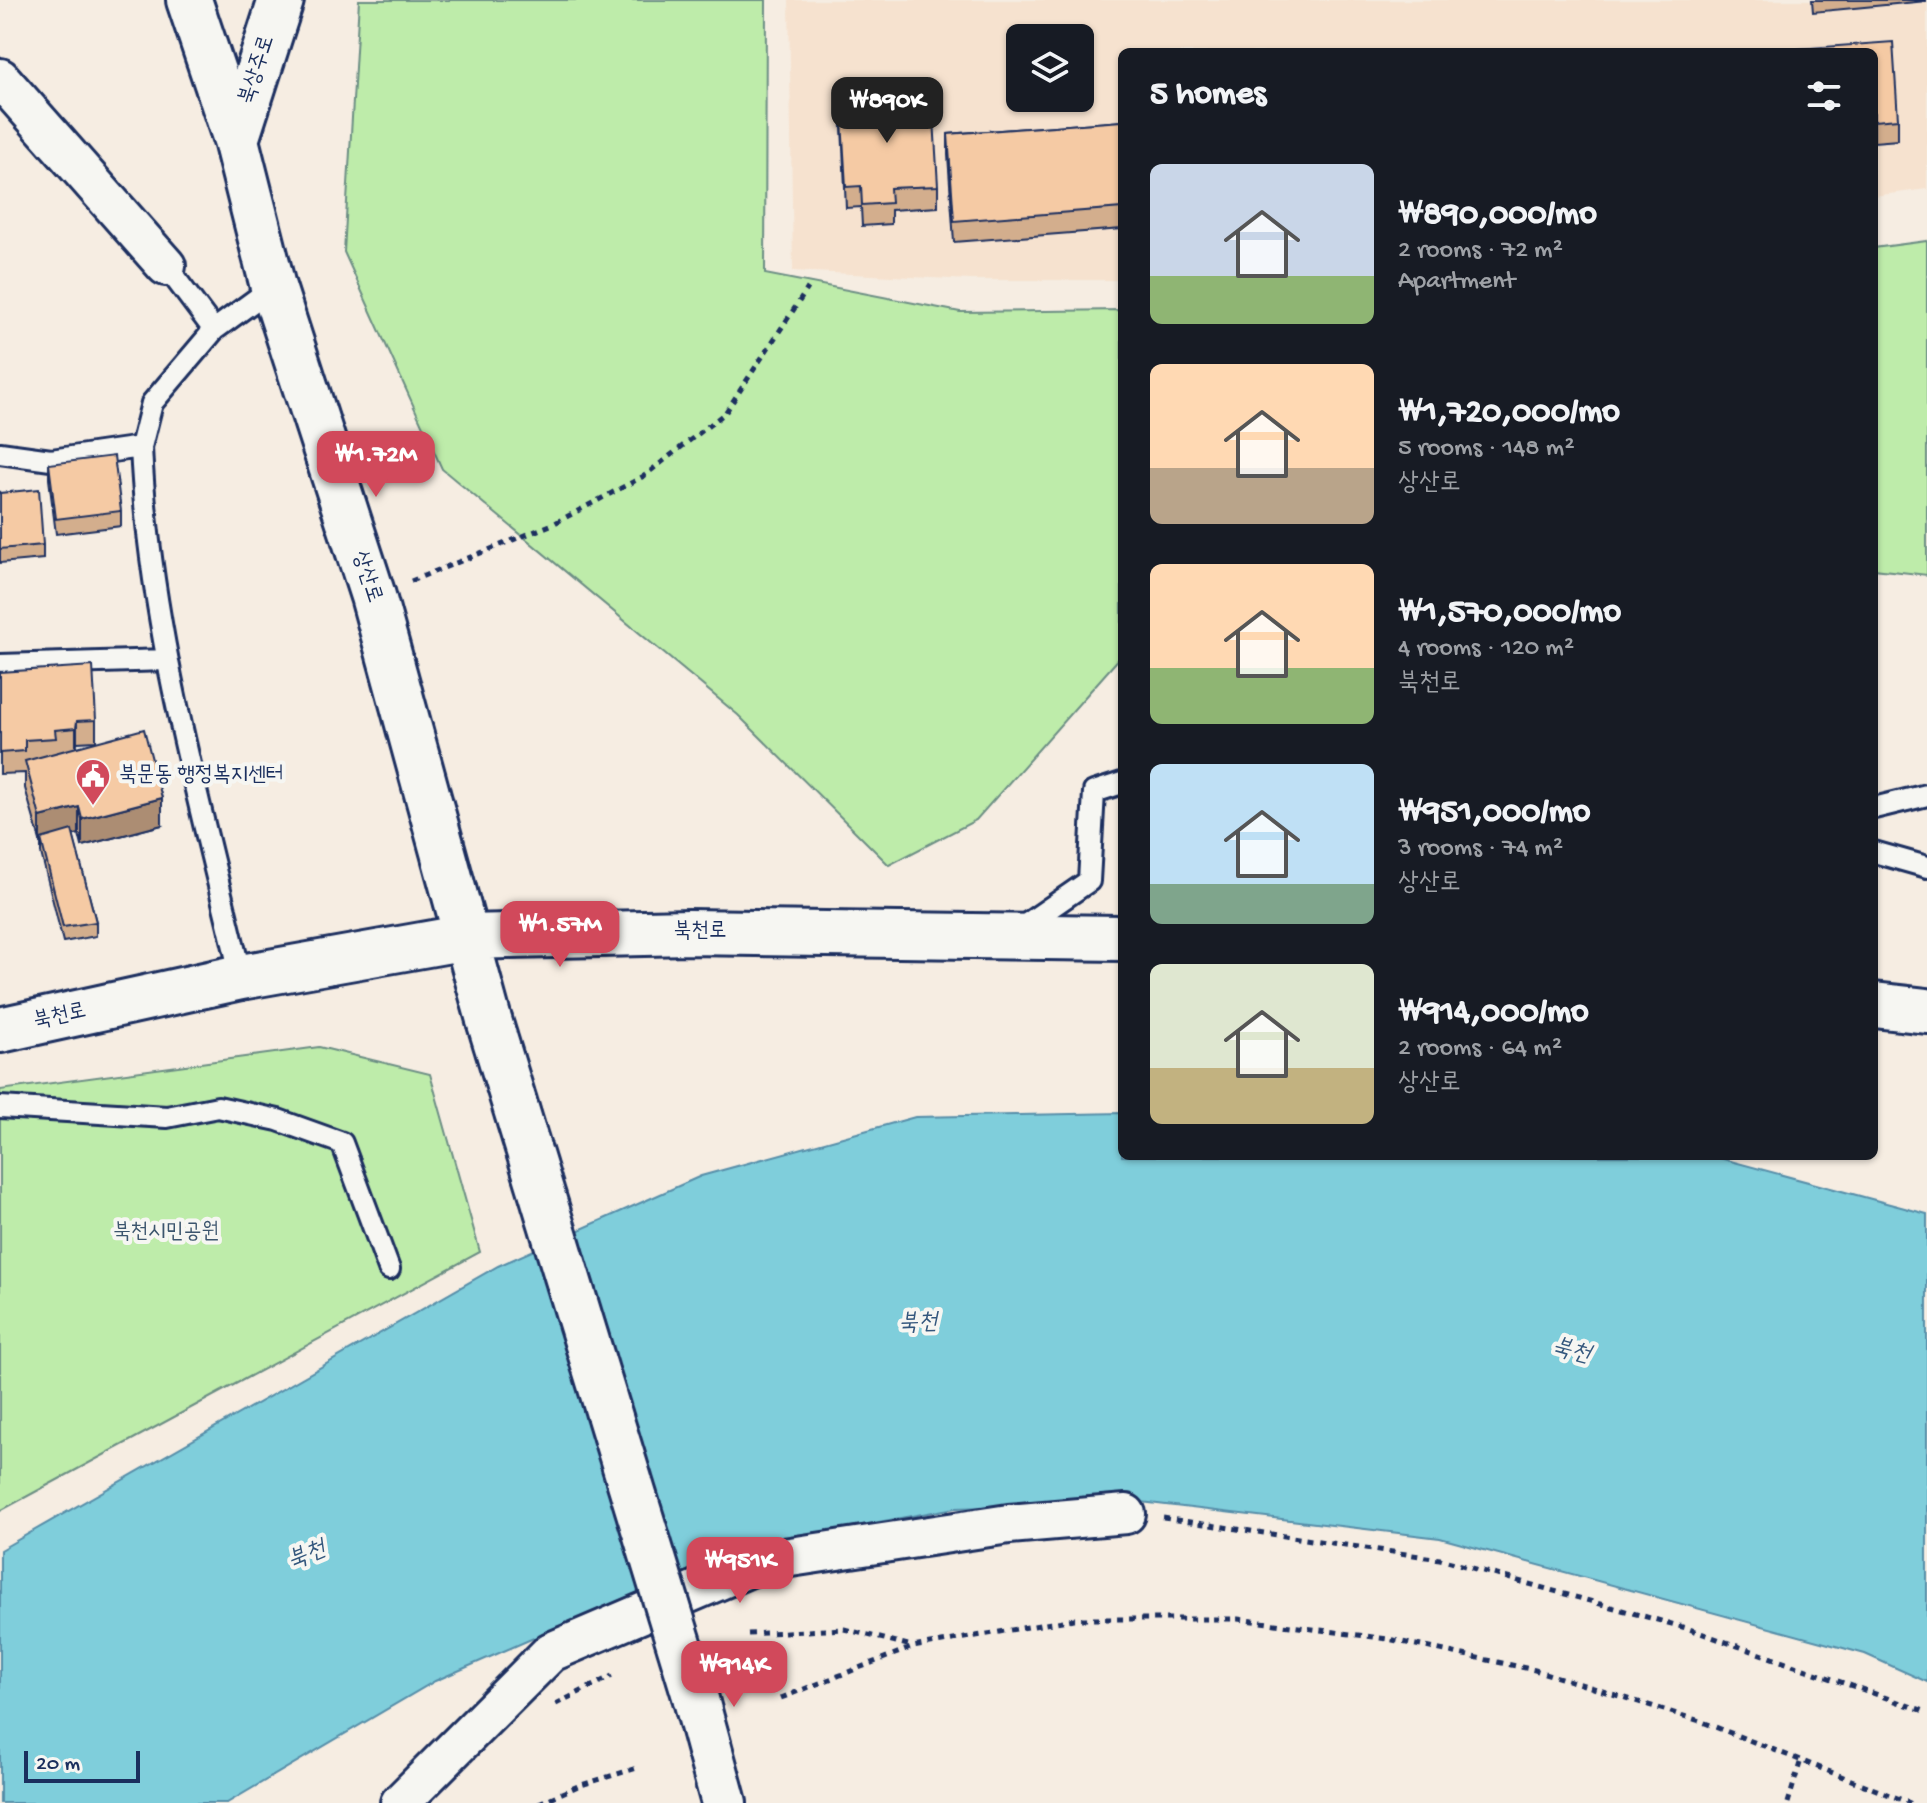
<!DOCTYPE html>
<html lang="en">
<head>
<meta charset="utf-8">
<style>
  body { margin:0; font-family:"Gochi Hand","Poor Story",sans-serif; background:#242831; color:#f1f3f6; height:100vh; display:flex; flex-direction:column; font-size:30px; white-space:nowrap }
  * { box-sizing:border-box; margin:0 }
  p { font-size:26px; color:#9ea1a6 }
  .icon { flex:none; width:44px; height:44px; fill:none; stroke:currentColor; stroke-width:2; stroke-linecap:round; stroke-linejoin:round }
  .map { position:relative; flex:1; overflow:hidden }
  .drawer { position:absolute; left:1118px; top:48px; width:760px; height:1112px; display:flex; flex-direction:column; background:#171b24; border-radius:12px; box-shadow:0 2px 6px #0004 }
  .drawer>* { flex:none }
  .buttons { position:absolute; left:1006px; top:24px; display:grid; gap:16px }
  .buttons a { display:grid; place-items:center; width:88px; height:88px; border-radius:12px; background:#171b24; box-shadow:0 2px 6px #0004; font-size:40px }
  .scale { position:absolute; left:24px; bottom:20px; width:116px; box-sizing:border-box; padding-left:8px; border:4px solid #1b2f5e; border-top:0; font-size:22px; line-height:28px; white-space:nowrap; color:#1b2f5e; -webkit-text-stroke:6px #f6f6f2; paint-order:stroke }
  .price { position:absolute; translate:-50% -68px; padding:0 18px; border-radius:16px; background:#d1495b; color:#fff; font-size:26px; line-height:52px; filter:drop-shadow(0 2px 4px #0008) }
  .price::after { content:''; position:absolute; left:50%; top:48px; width:24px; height:18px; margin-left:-12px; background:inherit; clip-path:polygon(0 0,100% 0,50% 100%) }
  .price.on { background:#222; color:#fff }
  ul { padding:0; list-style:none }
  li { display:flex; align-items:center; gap:24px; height:200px; padding:0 32px }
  li span { display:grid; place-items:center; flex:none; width:224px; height:160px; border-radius:12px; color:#555 }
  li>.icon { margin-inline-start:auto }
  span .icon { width:96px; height:96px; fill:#fffc; stroke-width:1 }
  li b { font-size:34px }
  h2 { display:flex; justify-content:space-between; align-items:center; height:96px; padding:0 32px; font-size:34px }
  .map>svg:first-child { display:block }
  .built { fill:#f6e2cf; fill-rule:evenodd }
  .green { fill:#beecaa; stroke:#6c8e84; stroke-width:2 }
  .water { fill:#7fcedb; stroke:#578ea9; stroke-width:2 }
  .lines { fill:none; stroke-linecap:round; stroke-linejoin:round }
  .service-casing { stroke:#1b2f5e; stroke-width:26 }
  .minor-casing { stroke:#1b2f5e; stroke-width:44 }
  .tertiary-casing { stroke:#1b2f5e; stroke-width:50 }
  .path { stroke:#1b2f5e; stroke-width:5; stroke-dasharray:6 6; stroke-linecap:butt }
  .service { stroke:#f6f6f2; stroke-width:20 }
  .minor { stroke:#f6f6f2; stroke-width:38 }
  .tertiary { stroke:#f6f6f2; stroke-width:44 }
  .tertiary-bridge-casing { stroke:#1b2f5e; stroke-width:50; stroke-linecap:butt }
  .tertiary-bridge { stroke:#f6f6f2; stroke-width:44 }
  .wall { fill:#d3ae8d; stroke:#1b2f5e; stroke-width:2 }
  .shaded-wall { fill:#ac8d73; stroke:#1b2f5e; stroke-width:2 }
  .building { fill:#f5caa4; stroke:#1b2f5e; stroke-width:2 }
  .labels { text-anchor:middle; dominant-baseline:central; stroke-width:8; stroke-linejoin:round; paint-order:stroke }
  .street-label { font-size:22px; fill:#1b2f5e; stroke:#f6f6f2 }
  .poi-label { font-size:22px; fill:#1b2f5e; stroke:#f6f6f2; text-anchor:start }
  .park-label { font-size:22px; fill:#3c556d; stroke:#f6f6f2 }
  .water-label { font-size:24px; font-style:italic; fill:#34577d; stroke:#f6f6f2 }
</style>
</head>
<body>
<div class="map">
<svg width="1927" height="1803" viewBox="0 0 1927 1803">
  <rect width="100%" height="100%" fill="#f6ede2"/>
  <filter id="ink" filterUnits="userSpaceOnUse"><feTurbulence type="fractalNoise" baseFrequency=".0125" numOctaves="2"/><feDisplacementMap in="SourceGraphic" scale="16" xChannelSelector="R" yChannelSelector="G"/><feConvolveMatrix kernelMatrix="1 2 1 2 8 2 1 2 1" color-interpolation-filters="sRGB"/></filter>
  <g filter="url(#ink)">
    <path class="built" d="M789 0H1927V189L1874 196V52H1122V280H971L793 271ZM1020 38H1080V98H1020Z"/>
    <path class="green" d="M359 0H766L765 274 960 312 1122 310V655L976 820 889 865 738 715 442 469 344 252Z
      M1927 241V575L1874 569V248Z
      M319 1047 430 1074 480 1252 0 1511V1090Z"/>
    <path class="water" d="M1122 1113V1156H1712L1927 1214V1682L1865 1654 1440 1538 1141 1502 955 1508 742 1547 435 1681 227 1803H0V1550L498 1266 701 1176 915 1117Z"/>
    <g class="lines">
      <g class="service-casing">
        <path id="service" d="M214 330 273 287
          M141 447C149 627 200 802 241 977
          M0 453 51 460 141 447 152 403 214 330 166 266
          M0 665 167 660
          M1874 808 1927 795
          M1874 852 1927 867
          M1018 930 1089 881 1094 792 1122 783
          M0 1107 167 1117 218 1107 278 1120 342 1143 389 1269"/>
      </g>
      <g class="minor-casing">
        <path id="minor" d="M0 78 166 266
          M400 1803 551 1652 764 1561 1009 1524 1126 1514"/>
      </g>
      <g class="tertiary-casing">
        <path id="tertiary" d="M189 0 236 140 273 287 373 596 489 1020
          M236 140 281 0
          M1874 1005 1927 1011
          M0 1030 241 977 467 937 689 932 1122 938
          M695 1696 724 1803"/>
      </g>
      <path class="path" d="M411 581 553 524 644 476 725 413 808 288
        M1163 1518 1440 1559 1686 1628 1927 1712
        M748 1634 844 1629 912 1646
        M781 1698 913 1647 1074 1619H1238L1388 1639 1535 1670 1700 1721 1910 1803
        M556 1704 612 1676
        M539 1803 578 1786 637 1768
        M1788 1803 1800 1763"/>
      <use href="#service" class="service"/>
      <use href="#minor" class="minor"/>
      <use href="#tertiary" class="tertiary"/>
      <g class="tertiary-bridge-casing">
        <path id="tertiary-bridge" d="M489 1020 695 1696"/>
      </g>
      <use href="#tertiary-bridge" class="tertiary-bridge"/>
    </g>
    <path class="wall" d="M1812 0H1926V1L1813 12Z
      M1874 52 1898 119V140L1874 142Z
      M840 86 874 105 938 186V207L891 210V224L862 226 861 207 846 208Z
      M1122 121V229L954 242 948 155V134Z
      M49 464 121 511V526L56 534 49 479Z
      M0 493 43 545V559L0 563Z
      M0 672 96 720V741L77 742 76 747 162 825 82 846 79 834 73 835 96 922V936L63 942 41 853V844L25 788V773L0 774Z"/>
    <path class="shaded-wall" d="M77 721V742L76 749V728Z
      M162 798V825L82 846V819Z
      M79 807V834L42 844 41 839 40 844V817Z"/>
    <path class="building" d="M1893 42 1898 119 1874 121V52H1757Z
      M872 84 874 105 933 102 938 186 890 188 891 203 862 205 861 186 846 187 840 86Z
      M1122 121V208L954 221 948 134Z
      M114 456 121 511 56 519 49 464Z
      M39 489 43 545 0 549V493Z
      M93 666 96 720 77 721 76 728 55 730 56 738 25 740V751L0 753V672Z
      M144 729 162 798 82 819 79 807 40 817 25 761Z
      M72 830 96 922 63 927 41 839Z"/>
  </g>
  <defs>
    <g id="civic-pin" transform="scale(1.8)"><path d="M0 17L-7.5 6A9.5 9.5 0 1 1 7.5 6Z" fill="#d1495b" stroke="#f6f6f2"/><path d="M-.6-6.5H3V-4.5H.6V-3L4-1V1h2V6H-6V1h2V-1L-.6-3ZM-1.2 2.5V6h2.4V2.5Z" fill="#fff"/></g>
  </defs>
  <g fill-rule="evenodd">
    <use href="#civic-pin" x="93" y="776"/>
  </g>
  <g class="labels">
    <g class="street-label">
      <text transform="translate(258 70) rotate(-72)">북상주로</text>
      <text transform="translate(366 577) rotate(72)">상산로</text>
      <text x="700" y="932">북천로</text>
      <text transform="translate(60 1017) rotate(-12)">북천로</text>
    </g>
    <g class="poi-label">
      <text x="119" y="776">북문동 행정복지센터</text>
    </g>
    <g class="park-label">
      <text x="166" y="1233">북천시민공원</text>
    </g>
    <g class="water-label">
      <text transform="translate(918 1324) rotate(-2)">북천</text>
      <text transform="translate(1571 1352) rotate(15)">북천</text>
      <text transform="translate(307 1556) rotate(-22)">북천</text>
    </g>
  </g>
</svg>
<div class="buttons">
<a><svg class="icon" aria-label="layers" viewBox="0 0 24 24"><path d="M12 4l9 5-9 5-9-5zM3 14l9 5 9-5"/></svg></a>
</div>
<div class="scale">20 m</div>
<b class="price on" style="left:887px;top:145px">₩890K</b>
<b class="price" style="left:376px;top:499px">₩1.72M</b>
<b class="price" style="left:560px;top:969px">₩1.57M</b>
<b class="price" style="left:740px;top:1605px">₩951K</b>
<b class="price" style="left:734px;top:1709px">₩914K</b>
<section class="drawer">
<h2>5 homes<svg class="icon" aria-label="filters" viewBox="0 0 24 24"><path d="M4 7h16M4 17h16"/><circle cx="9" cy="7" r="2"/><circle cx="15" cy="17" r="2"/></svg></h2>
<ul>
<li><span style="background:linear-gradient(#c9d6e8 70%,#8fb573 0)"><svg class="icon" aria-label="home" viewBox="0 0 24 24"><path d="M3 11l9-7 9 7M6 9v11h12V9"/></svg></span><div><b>₩890,000/mo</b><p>2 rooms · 72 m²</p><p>Apartment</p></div></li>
<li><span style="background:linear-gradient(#ffd9b3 65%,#b9a48a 0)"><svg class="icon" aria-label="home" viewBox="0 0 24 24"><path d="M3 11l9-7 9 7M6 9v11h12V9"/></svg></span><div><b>₩1,720,000/mo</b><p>5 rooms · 148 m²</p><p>상산로</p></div></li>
<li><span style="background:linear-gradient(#ffd9b3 65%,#8fb573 0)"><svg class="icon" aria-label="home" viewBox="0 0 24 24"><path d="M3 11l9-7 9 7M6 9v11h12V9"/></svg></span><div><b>₩1,570,000/mo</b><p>4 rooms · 120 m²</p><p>북천로</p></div></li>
<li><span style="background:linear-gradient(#bfe0f5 75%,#7fa58c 0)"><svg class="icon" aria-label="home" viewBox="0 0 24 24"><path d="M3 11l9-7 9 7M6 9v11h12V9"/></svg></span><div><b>₩951,000/mo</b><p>3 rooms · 74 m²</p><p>상산로</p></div></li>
<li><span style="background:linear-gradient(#dfe7d0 65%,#c2b280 0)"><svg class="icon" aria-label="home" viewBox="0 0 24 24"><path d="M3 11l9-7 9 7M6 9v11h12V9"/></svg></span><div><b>₩914,000/mo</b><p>2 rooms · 64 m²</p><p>상산로</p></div></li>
</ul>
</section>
</div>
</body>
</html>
